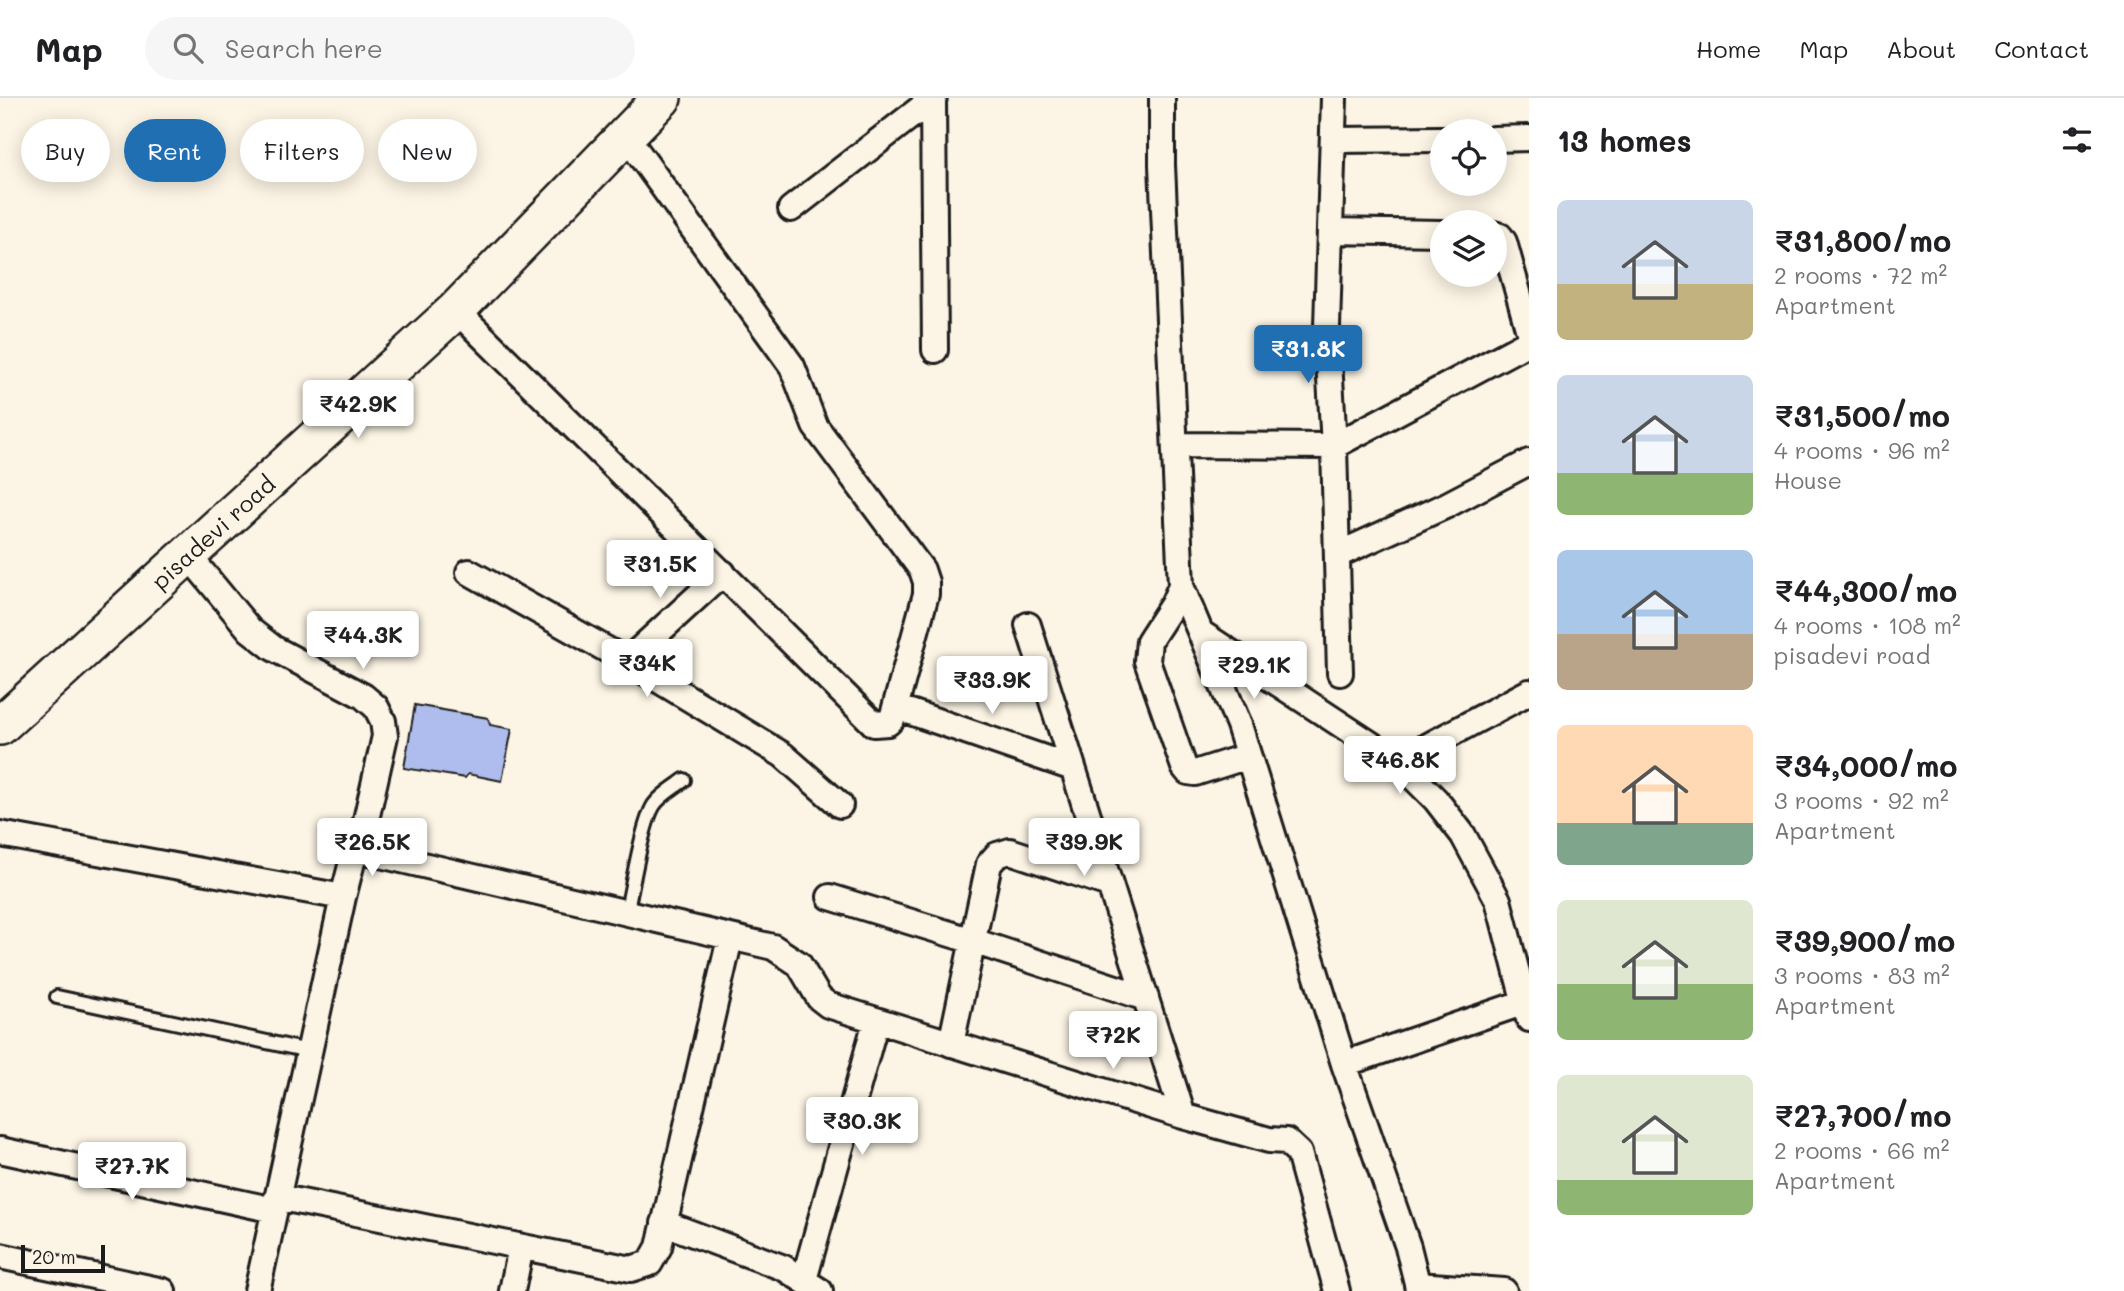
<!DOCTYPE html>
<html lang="en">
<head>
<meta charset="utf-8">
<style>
  body { margin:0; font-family:Mali,sans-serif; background:#f6f6f6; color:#202124; height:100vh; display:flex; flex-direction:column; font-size:26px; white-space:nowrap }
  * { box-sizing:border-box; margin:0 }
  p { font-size:23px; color:#757577 }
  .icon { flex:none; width:38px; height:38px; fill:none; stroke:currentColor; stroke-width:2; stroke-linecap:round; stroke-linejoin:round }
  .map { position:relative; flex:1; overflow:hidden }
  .panel { display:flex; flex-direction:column; background:#fff; width:595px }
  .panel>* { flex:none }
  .top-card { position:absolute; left:21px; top:21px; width:665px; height:63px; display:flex; gap:14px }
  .fabs { position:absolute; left:1430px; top:21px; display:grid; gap:14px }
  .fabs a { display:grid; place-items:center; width:77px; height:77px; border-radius:50%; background:#fff; box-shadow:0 4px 18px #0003; font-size:35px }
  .scale { position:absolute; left:21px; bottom:18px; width:84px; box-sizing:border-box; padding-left:7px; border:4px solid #1c1c1c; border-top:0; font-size:19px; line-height:24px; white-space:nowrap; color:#1c1c1c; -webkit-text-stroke:5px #fcf5e5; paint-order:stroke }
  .price { position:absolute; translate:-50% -60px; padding:0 16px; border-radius:7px; background:#fff; color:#222; font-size:23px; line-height:46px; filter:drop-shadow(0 2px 4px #0008) }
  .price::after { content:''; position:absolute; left:50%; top:42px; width:21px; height:16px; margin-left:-10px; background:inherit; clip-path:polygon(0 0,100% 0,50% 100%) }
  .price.active { background:#1f6fb2; color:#fff }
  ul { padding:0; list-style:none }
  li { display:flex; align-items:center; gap:21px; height:175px; padding:0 28px }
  li span { display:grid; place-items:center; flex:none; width:196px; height:140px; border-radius:10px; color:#555 }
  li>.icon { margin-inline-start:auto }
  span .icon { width:84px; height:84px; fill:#fffc; stroke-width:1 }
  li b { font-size:30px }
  h2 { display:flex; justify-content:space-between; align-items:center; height:84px; padding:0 28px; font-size:30px }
  .chip { padding:0 24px; border-radius:32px; background:#fff; box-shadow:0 4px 18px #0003; font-size:24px; line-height:63px }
  .chip.active { background:#1f6fb2; color:#fff }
  header { display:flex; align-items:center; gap:42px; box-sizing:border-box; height:98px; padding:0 35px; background:#fff; border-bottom:2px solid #e0e0e0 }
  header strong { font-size:33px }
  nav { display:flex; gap:38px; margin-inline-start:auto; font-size:24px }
  .search { width:490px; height:63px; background:#f6f6f6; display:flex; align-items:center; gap:18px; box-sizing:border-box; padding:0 24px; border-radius:38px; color:#757577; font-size:26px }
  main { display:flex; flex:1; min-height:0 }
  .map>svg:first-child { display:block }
  .building { fill:#aebded; stroke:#1c1c1c; stroke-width:2 }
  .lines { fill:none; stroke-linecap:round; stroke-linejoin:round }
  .lane-casing { stroke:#1c1c1c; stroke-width:18 }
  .street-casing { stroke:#1c1c1c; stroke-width:30 }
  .secondary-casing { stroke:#1c1c1c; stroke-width:42 }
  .lane { stroke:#fcf5e5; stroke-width:12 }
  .street { stroke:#fcf5e5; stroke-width:24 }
  .secondary { stroke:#fcf5e5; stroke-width:37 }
  .labels { text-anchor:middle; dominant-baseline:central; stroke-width:7; stroke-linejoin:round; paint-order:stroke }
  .street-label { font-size:23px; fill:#1c1c1c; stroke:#fcf5e5 }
</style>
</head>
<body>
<header>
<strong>Map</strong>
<div class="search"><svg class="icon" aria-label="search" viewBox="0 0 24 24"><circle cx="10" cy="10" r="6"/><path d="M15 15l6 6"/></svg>Search here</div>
<nav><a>Home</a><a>Map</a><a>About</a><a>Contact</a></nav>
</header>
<main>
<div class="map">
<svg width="1529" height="1193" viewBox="0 0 1529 1193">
  <rect width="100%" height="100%" fill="#fcf5e5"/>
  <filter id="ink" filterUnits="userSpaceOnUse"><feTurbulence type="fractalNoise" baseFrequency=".0143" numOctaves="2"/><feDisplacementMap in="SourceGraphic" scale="14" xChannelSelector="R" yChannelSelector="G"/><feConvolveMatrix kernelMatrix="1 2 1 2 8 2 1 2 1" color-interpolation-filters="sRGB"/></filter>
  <g filter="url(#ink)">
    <path class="building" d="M415 607 488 620 490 627 512 631 502 683 468 676 465 680 404 670Z"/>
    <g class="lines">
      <g class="lane-casing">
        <path id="lane" d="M626 816C632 791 642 726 654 707 662 696 674 690 684 682
          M57 899 309 953"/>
      </g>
      <g class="street-casing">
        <path id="street" d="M1162 0V67L1181 488 1239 627 1344 966 1408 1149 1419 1193
          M1334 0 1327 229 1334 348 1340 575
          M933 1 935 252
          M1494 41 1529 40
          M1333 42 1442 41
          M791 111 934 0
          M1330 133 1442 135
          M1494 136 1500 138 1504 144 1529 234
          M456 212 874 626 888 625 892 621 926 496V484L922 472 815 328 792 268 626 38
          M1176 347 1334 348 1529 244
          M188 457 250 532 273 550 363 598 376 609 383 623 385 638 359 753
          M1337 457 1447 407 1529 364
          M469 474 627 563 783 657 840 707
          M1181 488 1173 506 1149 543 1147 563 1184 669 1188 674 1195 675 1248 658
          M1028 527 1183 1018
          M1201 535 1398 664 1436 702 1463 737 1498 802 1529 921
          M627 563 723 475
          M896 609 1073 670
          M1398 664 1529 594
          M0 736 343 799 354 756 363 753 773 849 799 866 819 900 828 907 1183 1018 1269 1042 1286 1043 1299 1055 1337 1193
          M830 799 973 843 1146 900
          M951 946 989 766 997 757 1010 753 1109 786
          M1344 966 1525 904
          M0 1052 274 1112
          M277 1099 631 1171 650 1165 659 1149 730 840
          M664 1125 784 1170 820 1193
          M0 1158 163 1193
          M804 1182 876 923
          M1417 1187 1504 1193
          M257 1193 343 799
          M512 1193 521 1149"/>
      </g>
      <g class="secondary-casing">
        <path id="secondary" d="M0 628 456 212 662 0"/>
      </g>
      <use href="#lane" class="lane"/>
      <use href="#street" class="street"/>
      <use href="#secondary" class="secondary"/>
    </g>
  </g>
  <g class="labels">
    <g class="street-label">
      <text transform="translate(213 434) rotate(-42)">pisadevi road</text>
    </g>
  </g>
</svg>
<div class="fabs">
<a><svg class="icon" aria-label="locate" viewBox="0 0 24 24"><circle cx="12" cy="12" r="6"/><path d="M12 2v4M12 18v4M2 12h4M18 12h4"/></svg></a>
<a><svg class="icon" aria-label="layers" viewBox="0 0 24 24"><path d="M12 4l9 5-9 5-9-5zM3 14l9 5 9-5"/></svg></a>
</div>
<div class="scale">20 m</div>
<b class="price active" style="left:1308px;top:287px">₹31.8K</b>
<b class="price" style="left:358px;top:342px">₹42.9K</b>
<b class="price" style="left:660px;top:502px">₹31.5K</b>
<b class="price" style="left:363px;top:573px">₹44.3K</b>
<b class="price" style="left:647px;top:601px">₹34K</b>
<b class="price" style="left:1254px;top:603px">₹29.1K</b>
<b class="price" style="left:992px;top:618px">₹33.9K</b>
<b class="price" style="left:1400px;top:698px">₹46.8K</b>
<b class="price" style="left:372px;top:780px">₹26.5K</b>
<b class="price" style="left:1084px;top:780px">₹39.9K</b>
<b class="price" style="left:1113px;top:973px">₹72K</b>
<b class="price" style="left:862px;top:1059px">₹30.3K</b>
<b class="price" style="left:132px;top:1104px">₹27.7K</b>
<div class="top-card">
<a class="chip">Buy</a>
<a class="chip active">Rent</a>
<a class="chip">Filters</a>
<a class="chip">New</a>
</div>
</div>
<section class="panel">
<h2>13 homes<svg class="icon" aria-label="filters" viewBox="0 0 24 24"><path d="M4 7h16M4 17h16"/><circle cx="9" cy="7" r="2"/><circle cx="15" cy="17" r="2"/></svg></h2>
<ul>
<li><span style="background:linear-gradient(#c9d6e8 60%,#c2b280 0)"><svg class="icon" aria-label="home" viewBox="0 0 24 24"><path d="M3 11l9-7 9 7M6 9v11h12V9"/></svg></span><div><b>₹31,800/mo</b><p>2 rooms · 72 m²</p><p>Apartment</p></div></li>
<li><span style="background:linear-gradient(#c9d6e8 70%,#8fb573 0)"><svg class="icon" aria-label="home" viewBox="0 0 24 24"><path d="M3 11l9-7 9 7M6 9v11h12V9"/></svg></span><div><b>₹31,500/mo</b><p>4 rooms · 96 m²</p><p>House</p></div></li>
<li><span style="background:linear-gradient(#a9c7e8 60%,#b9a48a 0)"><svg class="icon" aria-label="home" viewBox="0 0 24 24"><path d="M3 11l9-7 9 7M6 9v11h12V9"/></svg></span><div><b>₹44,300/mo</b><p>4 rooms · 108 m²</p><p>pisadevi road</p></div></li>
<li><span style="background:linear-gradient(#ffd9b3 70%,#7fa58c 0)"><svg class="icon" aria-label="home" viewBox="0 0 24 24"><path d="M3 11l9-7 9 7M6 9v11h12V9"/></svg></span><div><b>₹34,000/mo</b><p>3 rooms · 92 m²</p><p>Apartment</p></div></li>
<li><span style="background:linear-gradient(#dfe7d0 60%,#8fb573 0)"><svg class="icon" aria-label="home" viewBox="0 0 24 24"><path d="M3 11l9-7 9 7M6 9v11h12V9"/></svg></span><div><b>₹39,900/mo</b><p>3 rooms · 83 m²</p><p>Apartment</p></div></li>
<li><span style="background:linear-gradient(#dfe7d0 75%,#8fb573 0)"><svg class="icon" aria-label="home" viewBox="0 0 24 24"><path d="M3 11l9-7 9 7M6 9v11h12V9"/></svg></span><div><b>₹27,700/mo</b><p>2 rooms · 66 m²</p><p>Apartment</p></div></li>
</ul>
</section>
</main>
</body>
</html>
